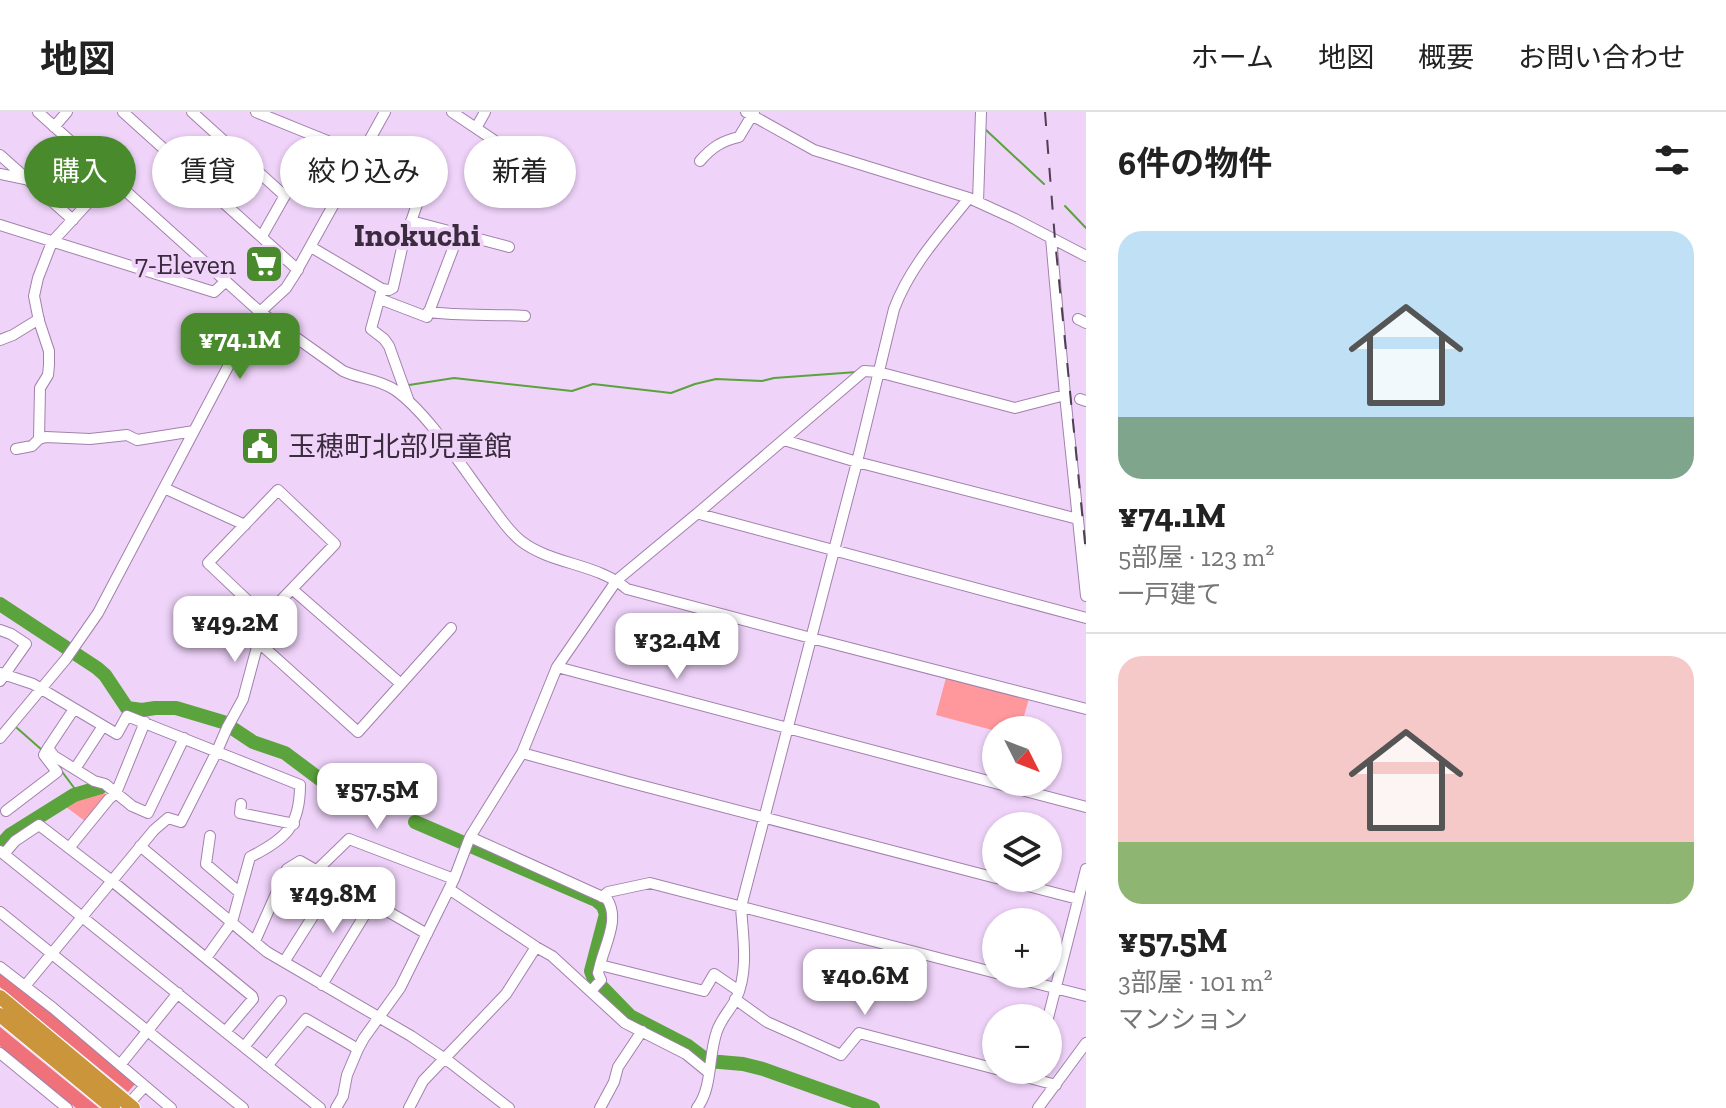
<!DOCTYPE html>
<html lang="ja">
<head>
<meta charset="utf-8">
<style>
  body { margin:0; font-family:"Zilla Slab","Noto Sans JP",serif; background:#f2f2f2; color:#222; height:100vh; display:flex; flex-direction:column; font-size:30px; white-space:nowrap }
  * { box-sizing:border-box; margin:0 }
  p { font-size:26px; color:#767676 }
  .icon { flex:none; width:44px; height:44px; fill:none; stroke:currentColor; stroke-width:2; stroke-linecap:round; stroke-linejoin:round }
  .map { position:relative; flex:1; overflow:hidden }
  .side { display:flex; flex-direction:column; background:#fff; width:640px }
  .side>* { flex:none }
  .guide { position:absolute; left:24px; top:24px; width:760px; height:72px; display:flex; gap:16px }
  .needle { width:52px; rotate:132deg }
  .tools { position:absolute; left:982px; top:604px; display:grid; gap:16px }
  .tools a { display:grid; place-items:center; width:80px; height:80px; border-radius:50%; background:#fff; box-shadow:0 2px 6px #0004; font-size:40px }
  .price { position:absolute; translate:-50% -68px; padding:0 18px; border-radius:16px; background:#fff; color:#222; font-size:26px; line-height:52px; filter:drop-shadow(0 2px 4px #0008) }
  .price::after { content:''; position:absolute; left:50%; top:48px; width:24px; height:18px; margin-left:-12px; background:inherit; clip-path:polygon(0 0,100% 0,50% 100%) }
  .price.current { background:#498a2d; color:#fff }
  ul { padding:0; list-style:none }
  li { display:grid; align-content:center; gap:16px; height:424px; padding:0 32px }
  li+li { border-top:2px solid #e0e0e0 }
  li span { display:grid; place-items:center; height:248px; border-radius:24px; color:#555 }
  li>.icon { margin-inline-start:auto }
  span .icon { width:144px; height:144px; fill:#fffc; stroke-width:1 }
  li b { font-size:34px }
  h2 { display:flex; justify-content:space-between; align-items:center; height:96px; padding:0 32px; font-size:34px }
  .chip { padding:0 28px; border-radius:36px; background:#fff; box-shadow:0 2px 6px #0004; font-size:28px; line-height:72px }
  .chip.current { background:#498a2d; color:#fff }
  header { display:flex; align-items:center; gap:48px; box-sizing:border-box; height:112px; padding:0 40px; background:#fff; border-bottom:2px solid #e0e0e0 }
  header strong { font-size:38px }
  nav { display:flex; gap:44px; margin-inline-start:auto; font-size:28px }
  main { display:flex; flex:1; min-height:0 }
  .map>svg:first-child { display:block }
  .green { fill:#fe989c }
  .forest { fill:#ef717a }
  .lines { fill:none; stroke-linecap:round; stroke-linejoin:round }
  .stream { stroke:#5ba33c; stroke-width:2 }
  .river { stroke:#5ba33c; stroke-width:14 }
  .minor-casing { stroke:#a281ad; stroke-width:12 }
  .highway-casing { stroke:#fff; stroke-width:16 }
  .minor { stroke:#fff; stroke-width:10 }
  .highway { stroke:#ca953b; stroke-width:14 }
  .rail { stroke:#4e3f53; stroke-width:2; stroke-dasharray:14 14; stroke-linecap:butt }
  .labels { text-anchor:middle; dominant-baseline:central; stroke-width:8; stroke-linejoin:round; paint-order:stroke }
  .poi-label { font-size:28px; fill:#3a2c3e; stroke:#efd3f9; text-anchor:end }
  .quarter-label { font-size:32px; font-weight:bold; fill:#3a2c3e; stroke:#efd3f9 }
</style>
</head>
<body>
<header>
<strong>地図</strong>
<nav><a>ホーム</a><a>地図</a><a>概要</a><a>お問い合わせ</a></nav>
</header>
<main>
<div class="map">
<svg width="1086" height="996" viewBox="0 0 1086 996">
  <rect width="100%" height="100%" fill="#efd3f9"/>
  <path class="green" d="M947 562 1030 583 1020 618 996 619 936 603Z
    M100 677 106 683 85 709 62 692 75 684Z"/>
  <path class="forest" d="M0 861 56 905 135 972 128 980 0 875Z
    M0 915 99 996H76L0 934Z"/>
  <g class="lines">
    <path class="stream" d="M986 18 1044 72
      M1065 94 1086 116
      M409 273 454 266 572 279 593 272 671 281 695 272 716 267 762 269 774 266 857 260
      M17 616 42 638
      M60 657 78 681"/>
    <path class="river" d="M0 492 97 556 105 563 127 596 142 598 155 596H176L223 610 253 630 285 641 329 674 336 684 359 696
      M415 710 596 788 603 794 606 802 591 859 594 867 630 904 688 934 708 949 743 952 763 957 873 996
      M0 734 10 723 74 683 101 675"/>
    <g class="minor-casing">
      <path id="minor" d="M38 0 260 200 343 259C360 267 379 267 395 278 428 301 464 358 489 391 499 404 508 419 521 429 552 453 597 451 627 477L811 526 1086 597
        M123 0 298 158
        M192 0 285 84
        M256 0 362 43
        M452 0 556 70
        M746 0 814 38 969 86 1015 107 1086 144
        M54 15 67 0
        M476 16 485 0
        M365 38 426 66 402 136 393 176 389 178 382 177
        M0 43 73 108
        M700 49C712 35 722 29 739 25L754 0
        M0 62 25 67
        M978 90 981 0
        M411 109 509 135
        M0 113 214 180 226 169
        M262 124 318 25
        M1051 126 1065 283 1086 484
        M311 135 382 177 371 217 384 227 389 234 408 287
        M380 187 427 205 459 121
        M428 200C461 204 492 202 525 204
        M1078 207 1086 211
        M0 228 13 223 39 207
        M1080 287 1086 289
        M39 327 40 276 48 263 49 253V239L39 209 34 184 38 166 52 130 111 66
        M784 328 857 350 1078 407
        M16 337 32 334 39 327 46 325 90 327 127 323 137 328 194 319
        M164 376 245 413
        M699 400 703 403 1086 506
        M292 477 401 572
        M0 518 11 522 26 532 0 569
        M257 529 358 620 451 516
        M557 555 1086 695
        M0 561 33 572 117 622 127 604 300 673C300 714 286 727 250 745L232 810 206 846
        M74 597 48 636 54 644 94 669 105 672 132 694 148 701 184 626
        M0 626 66 547 98 501 251 211 260 200 286 176 295 162 385 0
        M522 641 628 670 996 766
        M75 657 103 614
        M241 692 240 701 294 712
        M6 699 57 660 44 643 48 636
        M210 724 206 752 240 781
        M470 725 607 787C620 807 605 832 600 853L598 861 601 868 591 879
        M140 734 267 840 411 924 451 951 509 996
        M69 736 109 687 116 681 145 610
        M0 739 320 996
        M4 742 15 729 39 713 112 769 252 884 253 887 225 920
        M316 759 349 727 454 767
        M997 766 1078 787
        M449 777 536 835 552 844 625 911 686 942 708 960
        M602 785 608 780 650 771 996 861
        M0 800 243 996
        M255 829 287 757 300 749 427 822
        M284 850 320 793
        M600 853 704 879 714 862 739 879
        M0 855 53 896 171 996
        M1000 862 1086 884
        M322 873 372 791
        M25 874 154 718 168 706 181 710 217 639 227 616 243 587 265 505 335 432 278 378 208 451 265 505
        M735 887 767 910 841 943 859 921 996 957
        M1048 906 1086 757
        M244 935 281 889
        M0 941 67 996
        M120 953 178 881
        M267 954 306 907 358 937
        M1000 958 1056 973
        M134 986 145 974
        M336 996 343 984 347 963 358 937 364 926 400 876 454 767 470 725 522 641 557 555 617 468 699 400 864 259 878 260 1015 296 1065 283
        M409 996 423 969 506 882 536 835
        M600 996 614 970 618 955 642 919
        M697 996C713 975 708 943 717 919 721 907 730 898 736 887 749 859 743 825 741 795L857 350 894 197C910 154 941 121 969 86
        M1038 996 1086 931"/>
    </g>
    <g class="highway-casing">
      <path id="highway" d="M0 885 133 996
        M0 903 113 996"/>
    </g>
    <use href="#minor" class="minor"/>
    <use href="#highway" class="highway"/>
    <path class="rail" d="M1045 0 1055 128 1086 441"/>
  </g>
  <defs>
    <g id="supermarket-square" transform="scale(2)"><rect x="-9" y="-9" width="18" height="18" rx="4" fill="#498a2d" stroke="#efd3f9"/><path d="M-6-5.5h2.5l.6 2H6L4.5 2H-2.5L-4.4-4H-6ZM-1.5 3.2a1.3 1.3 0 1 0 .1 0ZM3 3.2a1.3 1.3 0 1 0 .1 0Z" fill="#fff"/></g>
    <g id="civic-square" transform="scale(2)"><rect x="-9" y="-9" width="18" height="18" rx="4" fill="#498a2d" stroke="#efd3f9"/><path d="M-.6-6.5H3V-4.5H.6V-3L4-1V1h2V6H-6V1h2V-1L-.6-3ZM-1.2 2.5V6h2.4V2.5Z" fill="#fff"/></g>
  </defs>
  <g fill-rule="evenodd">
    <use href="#supermarket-square" x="264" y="152"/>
    <use href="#civic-square" x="260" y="334"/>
  </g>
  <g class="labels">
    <g class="poi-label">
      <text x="236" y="152">7-Eleven</text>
      <text x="288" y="334" text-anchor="start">玉穂町北部児童館</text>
    </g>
    <g class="quarter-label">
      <text x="417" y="123">Inokuchi</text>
    </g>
  </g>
</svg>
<div class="tools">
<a><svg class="needle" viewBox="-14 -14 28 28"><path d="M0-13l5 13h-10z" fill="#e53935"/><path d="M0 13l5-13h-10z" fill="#767676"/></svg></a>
<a><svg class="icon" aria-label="layers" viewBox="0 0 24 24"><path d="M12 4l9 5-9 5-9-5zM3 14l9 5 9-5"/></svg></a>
<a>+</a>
<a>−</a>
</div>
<b class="price current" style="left:240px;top:269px">¥74.1M</b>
<b class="price" style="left:235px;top:552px">¥49.2M</b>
<b class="price" style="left:677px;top:569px">¥32.4M</b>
<b class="price" style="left:377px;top:719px">¥57.5M</b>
<b class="price" style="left:333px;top:823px">¥49.8M</b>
<b class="price" style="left:865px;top:905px">¥40.6M</b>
<div class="guide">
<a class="chip current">購入</a>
<a class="chip">賃貸</a>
<a class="chip">絞り込み</a>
<a class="chip">新着</a>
</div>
</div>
<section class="side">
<h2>6件の物件<svg class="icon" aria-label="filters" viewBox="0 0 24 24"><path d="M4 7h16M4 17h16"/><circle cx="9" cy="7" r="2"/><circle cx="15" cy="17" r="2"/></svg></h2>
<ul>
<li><span style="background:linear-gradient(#bfe0f5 75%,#7fa58c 0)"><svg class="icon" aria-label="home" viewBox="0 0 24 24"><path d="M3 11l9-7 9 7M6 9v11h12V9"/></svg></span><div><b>¥74.1M</b><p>5部屋 · 123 m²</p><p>一戸建て</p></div></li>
<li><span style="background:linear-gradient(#f6c9c9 75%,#8fb573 0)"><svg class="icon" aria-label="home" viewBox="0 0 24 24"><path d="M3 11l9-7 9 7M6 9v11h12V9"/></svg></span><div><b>¥57.5M</b><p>3部屋 · 101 m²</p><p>マンション</p></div></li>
</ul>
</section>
</main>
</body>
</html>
